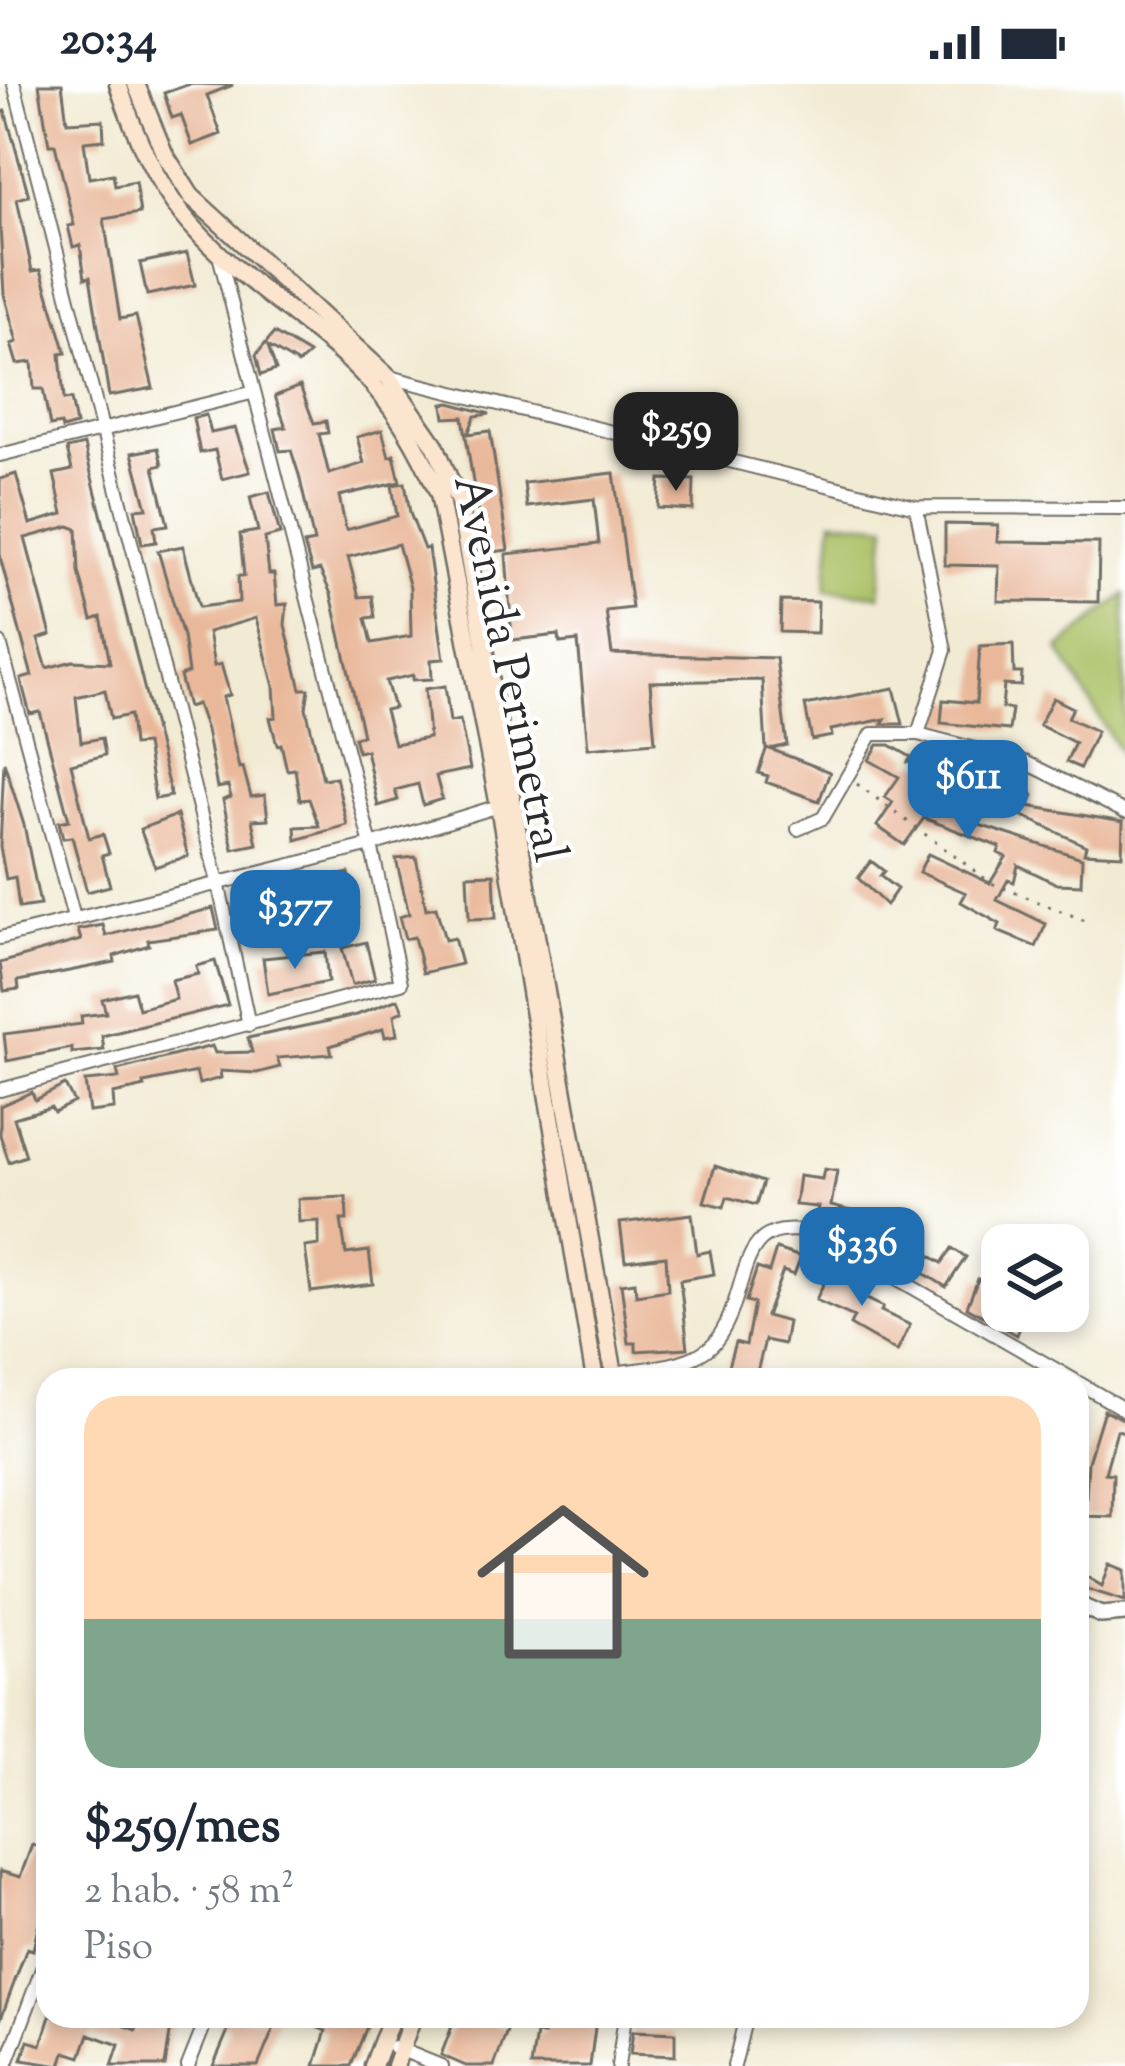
<!DOCTYPE html>
<html lang="es">
<head>
<meta charset="utf-8">
<style>
  body { margin:0; font-family:"Sorts Mill Goudy",serif; background:#f6f6f7; color:#1f2937; height:100vh; display:flex; flex-direction:column; font-size:45px; white-space:nowrap }
  * { box-sizing:border-box; margin:0 }
  p { font-size:39px; color:#747a83 }
  .icon { flex:none; width:66px; height:66px; fill:none; stroke:currentColor; stroke-width:2; stroke-linecap:round; stroke-linejoin:round }
  .map { position:relative; flex:1; overflow:hidden }
  .drawer { position:absolute; left:36px; top:1284px; width:1053px; height:660px; display:flex; flex-direction:column; background:#fff; border-radius:36px; box-shadow:0 6px 18px #0003 }
  .drawer>* { flex:none }
  .tools { position:absolute; left:981px; top:1140px; display:grid; gap:24px }
  .tools a { display:grid; place-items:center; width:108px; height:108px; border-radius:24px; background:#fff; box-shadow:0 6px 18px #0003; font-size:60px }
  .price { position:absolute; translate:-50% -102px; padding:0 27px; border-radius:24px; background:#1f6fb2; color:#fff; font-size:39px; line-height:78px; filter:drop-shadow(0 3px 6px #0008) }
  .price::after { content:''; position:absolute; left:50%; top:72px; width:36px; height:27px; margin-left:-18px; background:inherit; clip-path:polygon(0 0,100% 0,50% 100%) }
  .price.current { background:#222; color:#fff }
  ul { padding:0; list-style:none }
  li { display:grid; align-content:center; gap:24px; height:636px; padding:0 48px }
  li+li { border-top:3px solid #e0e1e3 }
  li span { display:grid; place-items:center; height:372px; border-radius:36px; color:#555 }
  li>.icon { margin-inline-start:auto }
  span .icon { width:216px; height:216px; fill:#fffc; stroke-width:1 }
  li b { font-size:51px }
  .status { display:flex; justify-content:space-between; align-items:center; height:84px; padding:0 60px; background:#fff; direction:ltr }
  .status svg { height:33px; fill:currentColor }
  .map>svg:first-child { display:block }
  .green { fill:#abc166; stroke:#6b7648; stroke-width:3 }
  .building { fill:#e9b799; fill-rule:evenodd }
  .lines { fill:none; stroke-linecap:round; stroke-linejoin:round }
  .minor-casing { stroke:#716e66; stroke-width:16 }
  .tertiary-casing { stroke:#716e66; stroke-width:20 }
  .secondary-casing { stroke:#716e66; stroke-width:21 }
  .path { stroke:#716e66; stroke-width:3; stroke-dasharray:3 9; stroke-linecap:butt }
  .minor { stroke:#fff; stroke-width:12 }
  .tertiary { stroke:#fff; stroke-width:15 }
  .secondary { stroke:#fce5cf; stroke-width:16 }
  .labels { text-anchor:middle; dominant-baseline:central; stroke-width:9; stroke-linejoin:round; paint-order:stroke }
  .street-label { font-size:48px; fill:#2b2b2b; stroke:#fff }
</style>
</head>
<body>
<div class="status"><b>20:34</b><svg viewBox="0 0 49 12"><path d="M0 12V9h3v3zM5 12V6h3v6zM10 12V3h3v9zM15 12V0h3v12zM26 1h20v11H26zM47 4h2v5h-2z"/></svg></div>
<div class="map">
<svg width="1125" height="1982" viewBox="0 0 1125 1982">
  <rect width="100%" height="100%" fill="#fff"/>
  <filter id="ink" filterUnits="userSpaceOnUse"><feTurbulence type="fractalNoise" baseFrequency=".00833" numOctaves="2"/><feDisplacementMap in="SourceGraphic" scale="24" xChannelSelector="R" yChannelSelector="G"/><feConvolveMatrix kernelMatrix="1 2 1 2 8 2 1 2 1" color-interpolation-filters="sRGB"/></filter>
  <filter id="wash" filterUnits="userSpaceOnUse"><feTurbulence type="fractalNoise" baseFrequency=".004" numOctaves="4" result="noise"/><feDisplacementMap in="SourceGraphic" scale="48" xChannelSelector="R" yChannelSelector="G"/><feGaussianBlur stdDeviation="2.7" result="paint"/><feColorMatrix in="noise" values="0 0 0 0 0 0 0 0 0 0 0 0 0 0 0 0 0 1.4 0 .05"/><feComposite in="paint" operator="in"/></filter>
  <g filter="url(#wash)">
    <rect width="100%" height="100%" fill="#f2ebd4"/>
    <path class="green" d="M833 436 887 441 880 511 826 506Z
      M1125 510V677L1059 565Z"/>
    <g id="blocks">
      <path class="building" d="M39 0H62L67 38 103 36 104 56 84 58 89 94 113 90 115 102 135 98 140 129 104 135 120 235 136 232 153 304 109 312 90 193 85 194 80 161 73 163 68 142 74 141 55 61H49Z
        M190 0 233 1 207 11 221 50 192 61 181 31 172 34 164 9Z
        M5 27 29 112 17 115 32 187 41 186 66 269 60 270 64 316 71 315 76 341 62 345 61 340 50 342 43 305H34L32 278 17 280 11 260 17 258 4 210 0 143V28Z
        M187 169 195 201 147 211 140 179Z
        M274 249 309 270 298 280 268 262 276 286 261 291 256 271Z
        M300 302 314 339 326 337 328 349 319 350 329 390 364 379 357 353 382 346 389 373 394 371 400 398 339 412 346 446 397 432 392 401 405 399 410 429 424 465 428 464 444 575 431 576 432 595 413 596V591L386 597 394 624 385 626 394 660 429 654 425 605 445 602 450 638 460 636 470 685 436 692 442 715 423 721 418 700 395 706 398 716 378 722 366 666 358 668 354 653 363 651 331 510 320 486 312 488 304 460 314 458 299 391 291 366 280 367 275 345 286 343 275 312ZM398 460 410 504 411 552 372 559 366 534 375 533 372 512 359 513 348 473Z
        M450 319 490 330 475 332 468 350 490 347 508 466 484 469 463 333 445 334 443 320Z
        M206 331 211 349 235 344 250 388 222 395 215 366 200 369 193 334Z
        M84 361 171 712 155 715 146 660 133 661 130 631 111 635 105 606 76 613 81 658 102 654 105 671 71 680 89 754 103 750 109 769 102 771 110 802 87 808 72 753 63 754 59 738 69 736 40 628 30 630 23 604 21 595 32 592 0 473V395L16 390 30 440 63 430 54 390 72 386 67 365ZM69 442 77 445 79 488 92 536 101 533 110 579 73 577 47 584 38 555 51 551 25 454Z
        M158 364 162 381 154 383 168 441 154 443 156 458 142 460 135 425 147 424 132 369Z
        M614 389 632 524 606 527 612 570 776 574 787 661 770 665 830 688 819 717 766 698 768 692 758 689 766 666 762 596 650 598 655 658 588 664 578 557 560 559 559 551 512 556 506 470 599 460 594 415 527 423 524 399Z
        M660 395 694 396 693 426 658 424Z
        M269 408 280 450 265 454 269 490H274L277 521 287 520 285 541 301 605H309L306 624 323 695 336 693 347 741 296 756 295 743 319 742 309 715 300 716 295 685 287 686 281 660 277 661 270 634 276 633 274 602 256 534 208 548 214 582 221 580 230 611 223 613 239 684 243 683 251 713 265 711 268 735 252 736 257 760 233 765 223 716 231 713 228 702 217 704 206 646 197 620 188 623 180 592 188 589 183 552 158 467 183 462 199 523 239 518 238 492H244L240 450 258 447 250 413Z
        M945 440 998 441 997 458 1099 459 1098 518 998 517 999 482 945 481Z
        M781 517 818 518 817 549 780 548Z
        M1013 560 1014 589H1022L1021 602 1004 601 1002 624 1012 625 1009 646 941 639 943 616 976 619 980 562Z
        M894 604 903 640H882L885 635 831 646 832 652 812 656 805 621Z
        M1053 614 1073 624 1068 634 1097 647 1080 684 1066 678 1075 659 1039 641Z
        M878 661H890L911 673 908 678 954 685 950 712 981 718 976 740 1082 774 1081 801 1057 800 1018 781 1014 798 1008 796 997 816 1046 840 1036 863 997 847 1000 840 961 818 966 809 919 788 928 770 990 799 1006 773 998 769 1000 763 924 734 904 761 877 742 893 718 885 713 899 693 869 676Z
        M4 678 24 741 40 821 19 824 15 793 6 795 0 763Z
        M992 687 1033 711 1028 722 1123 738 1122 771 1084 769 1086 762 983 713Z
        M177 731 188 772 155 783 140 745Z
        M416 773 426 825 436 823 445 856 454 854 461 880 423 889 414 853 405 855 399 833 409 830 396 775Z
        M871 777 884 787 880 792 897 805 886 821 858 794Z
        M349 789 358 824 333 826 331 819 321 820 322 828 285 834 284 826 241 835 237 817 256 813 254 801 295 792 296 800Z
        M494 790 496 834 469 835 467 791Z
        M213 824 218 846 148 856 149 861 114 872 115 878 18 897 19 905 4 907 0 879 81 856 78 846 103 841 106 852Z
        M366 858 375 895 352 901 342 864Z
        M325 868 328 898 268 910 263 874Z
        M215 877 228 921 102 952 104 966 72 969V964L7 977 4 950 82 940 81 932 106 929 102 915 134 907 139 925 176 915 171 896 198 890 196 882Z
        M398 915 403 927 394 931 397 951 385 953 383 945 330 962 332 970 277 974 280 983 257 989 220 987 221 994 199 1000 196 988 144 999 145 1003 113 1010 114 1025 89 1028 85 997 119 994 117 986 212 962 215 969 252 968 248 954 357 931Z
        M65 1001 74 1018 54 1028 51 1023 14 1034 26 1072 9 1078 0 1051V1022L32 1008 35 1016Z
        M715 1082 763 1098 756 1121 727 1113 724 1123 704 1118Z
        M824 1085 837 1087 831 1122 898 1139 903 1128 923 1138 912 1160 942 1179 952 1164 966 1173 946 1203 919 1186 924 1179 874 1155 873 1160 853 1156 854 1151 815 1140 818 1123 795 1121 799 1092 822 1095Z
        M346 1113 347 1136H341L346 1170 369 1167 373 1200 311 1208 305 1163 319 1161V1137L299 1138 298 1115Z
        M692 1130 697 1170 710 1167 714 1190 680 1196 688 1264 636 1267V1259H629L621 1200 635 1198 636 1211 668 1206 666 1172 625 1177 620 1139Z
        M776 1165 801 1173 794 1191 783 1187 766 1232 788 1238 784 1260 765 1256 755 1296H724L735 1258 746 1261 754 1219 746 1217 757 1184 769 1188Z
        M832 1181 866 1202 861 1212 883 1223 881 1227 910 1241 897 1268 850 1241 854 1233 816 1216Z
        M978 1195 1001 1204 992 1227H1026L1017 1251 967 1223Z
        M1104 1326 1125 1336V1348L1117 1346 1105 1389 1113 1390 1112 1433 1085 1432 1088 1378Z
        M1110 1480 1125 1486V1517L1077 1502V1487L1102 1502Z
        M32 1761 48 1764V1797L33 1866 27 1864 0 1937V1787L20 1793Z
        M50 1932H99L136 1946 141 1932H181L170 1949 165 1982H112L119 1961 89 1950 81 1973 65 1968 61 1982 22 1976 28 1957 41 1961Z
        M218 1932 278 1934 258 1982H213L230 1942 217 1938Z
        M321 1932H351L368 1940 351 1982H315L326 1947 316 1943Z
        M456 1932 508 1944 494 1982H466L441 1971Z
        M546 1932 596 1936 590 1982H531L536 1950 543 1951Z
        M633 1947 675 1949V1972L630 1970Z"/>
    </g>
  </g>
  <g filter="url(#ink)">
    <use href="#blocks" fill-opacity="0" stroke="#716e66" stroke-width="3"/>
    <g class="lines">
      <g class="minor-casing">
        <path id="minor" d="M14 0 218 798 249 941
          M389 293 916 423 1125 424
          M0 371 251 309
          M916 423 945 566 918 650 1025 678 1125 728
          M0 559 74 834
          M798 745 823 734 872 650H918
          M0 854 371 761 499 722
          M0 1006 401 899 371 761 219 171
          M615 1289C644 1284 693 1283 714 1259 755 1210 728 1123 823 1152L1074 1296
          M1077 1298 1125 1326
          M394 1963 441 1982
          M6 1982 48 1869
          M188 1982 208 1932
          M618 1982 625 1932
          M734 1982 746 1932"/>
      </g>
      <g class="tertiary-casing">
        <path id="tertiary" d="M1077 1520 1101 1531 1125 1529"/>
      </g>
      <g class="secondary-casing">
        <path id="secondary" d="M118 0C133 46 152 92 182 130 232 193 305 232 361 288 396 323 419 365 439 410L499 722 595 1296
          M136 0 164 69 191 112 388 293 435 361 459 418 615 1296
          M373 1982 392 1932
          M395 1982 413 1932"/>
      </g>
      <path class="path" d="M857 700 991 799 1091 839"/>
      <use href="#minor" class="minor"/>
      <use href="#tertiary" class="tertiary"/>
      <use href="#secondary" class="secondary"/>
    </g>
  </g>
  <g class="labels">
    <g class="street-label">
      <text transform="translate(507 585) rotate(78)">Avenida Perimetral</text>
    </g>
  </g>
</svg>
<div class="tools">
<a><svg class="icon" aria-label="layers" viewBox="0 0 24 24"><path d="M12 4l9 5-9 5-9-5zM3 14l9 5 9-5"/></svg></a>
</div>
<b class="price current" style="left:676px;top:410px">$259</b>
<b class="price" style="left:968px;top:758px">$611</b>
<b class="price" style="left:295px;top:888px">$377</b>
<b class="price" style="left:862px;top:1225px">$336</b>
<section class="drawer">
<ul>
<li><span style="background:linear-gradient(#ffd9b3 60%,#7fa58c 0)"><svg class="icon" aria-label="home" viewBox="0 0 24 24"><path d="M3 11l9-7 9 7M6 9v11h12V9"/></svg></span><div><b>$259/mes</b><p>2 hab. · 58 m²</p><p>Piso</p></div></li>
</ul>
</section>
</div>
</body>
</html>
